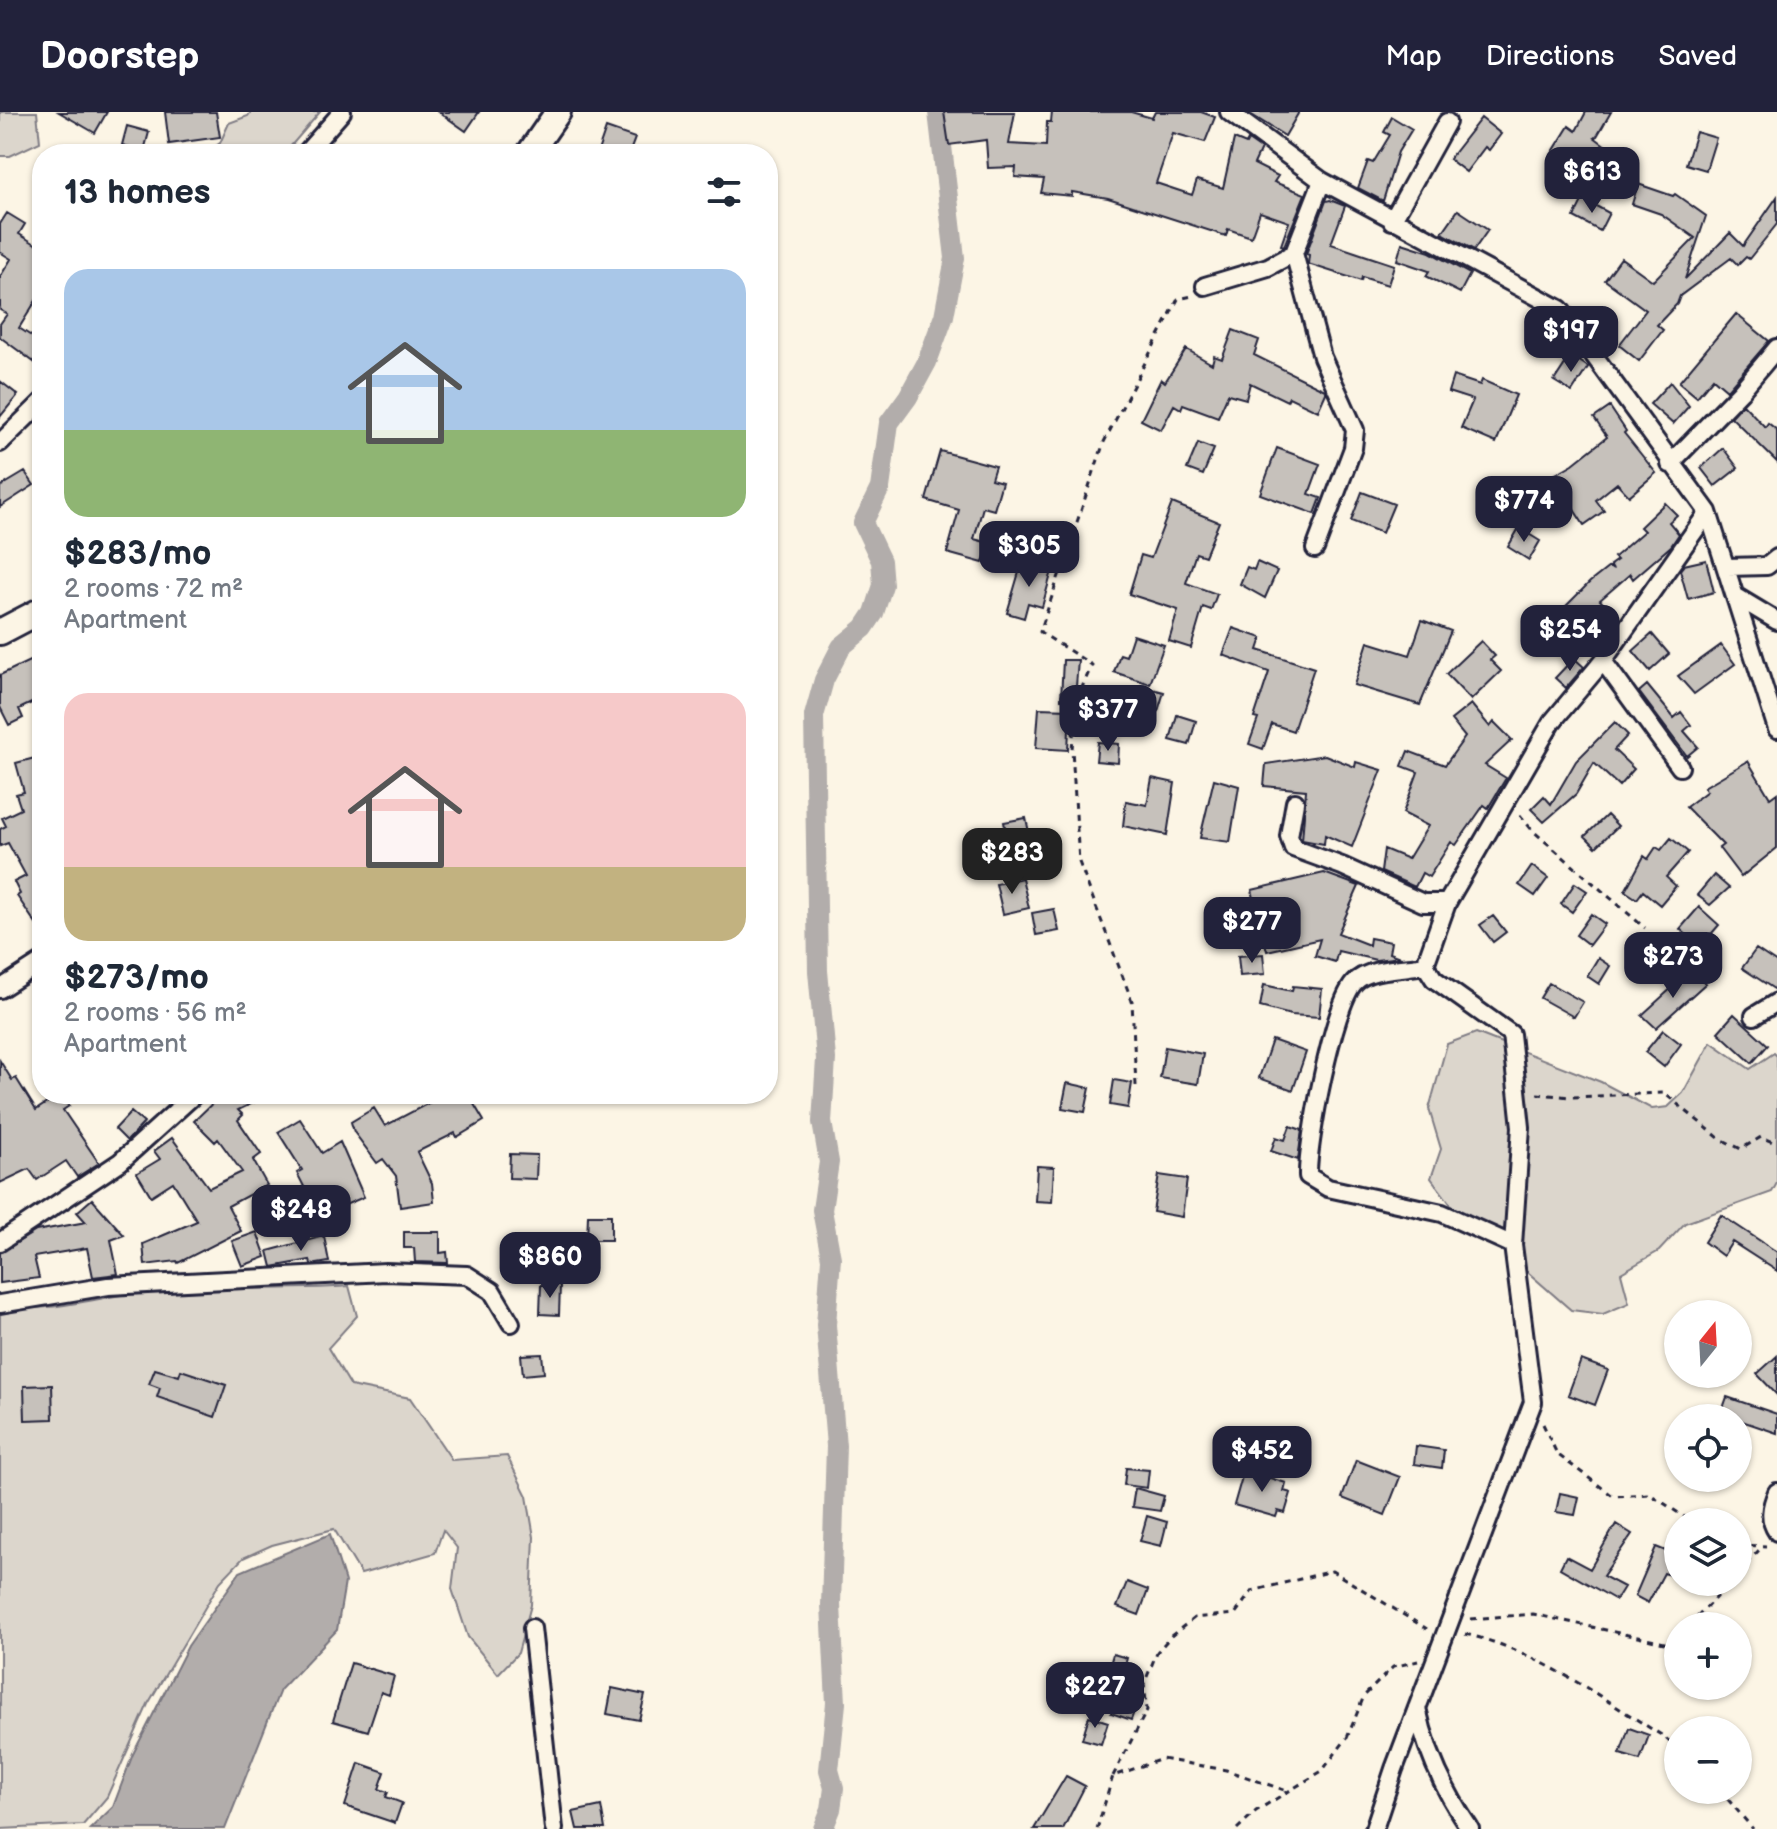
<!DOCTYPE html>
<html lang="en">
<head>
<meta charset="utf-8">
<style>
  body { margin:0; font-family:"Balsamiq Sans",sans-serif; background:#f6f6f7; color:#1f2937; height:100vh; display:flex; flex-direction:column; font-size:30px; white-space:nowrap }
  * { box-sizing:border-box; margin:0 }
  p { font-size:26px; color:#747a83 }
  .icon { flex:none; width:44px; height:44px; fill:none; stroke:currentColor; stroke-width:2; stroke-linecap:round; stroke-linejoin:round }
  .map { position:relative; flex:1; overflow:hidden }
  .panel { position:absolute; left:32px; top:32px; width:746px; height:960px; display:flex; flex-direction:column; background:#fff; border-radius:32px; box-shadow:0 2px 6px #0004 }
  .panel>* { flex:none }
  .needle { width:52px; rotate:18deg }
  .controls { position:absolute; left:1664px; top:1188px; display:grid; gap:16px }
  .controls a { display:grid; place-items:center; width:88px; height:88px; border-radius:50%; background:#fff; box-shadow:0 2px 6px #0004; font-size:40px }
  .price { position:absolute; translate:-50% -68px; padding:0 18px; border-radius:16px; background:#22223b; color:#fff; font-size:26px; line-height:52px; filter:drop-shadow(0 2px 4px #0008) }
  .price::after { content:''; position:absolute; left:50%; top:48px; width:24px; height:18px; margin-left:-12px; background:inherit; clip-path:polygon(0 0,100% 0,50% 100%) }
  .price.current { background:#222; color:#fff }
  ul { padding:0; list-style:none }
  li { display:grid; align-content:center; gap:16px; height:424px; padding:0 32px }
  li span { display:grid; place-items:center; height:248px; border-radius:24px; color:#555 }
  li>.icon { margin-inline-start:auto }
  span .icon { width:144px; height:144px; fill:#fffc; stroke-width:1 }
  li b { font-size:34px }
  h2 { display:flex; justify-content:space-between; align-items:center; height:96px; padding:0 32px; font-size:34px }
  header { display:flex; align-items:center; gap:48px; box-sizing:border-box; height:112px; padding:0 40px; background:#22223b; color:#fff }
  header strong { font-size:38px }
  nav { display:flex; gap:44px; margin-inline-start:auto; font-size:28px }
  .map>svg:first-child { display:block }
  .green { fill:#dcd6cc; stroke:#7f7c84; stroke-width:2 }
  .water { fill:#b2adab; stroke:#78757e; stroke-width:2 }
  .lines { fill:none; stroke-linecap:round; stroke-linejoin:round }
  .canal { stroke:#b2adab; stroke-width:20 }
  .building { fill:#c6c1bb; stroke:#22223b; stroke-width:2 }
  .minor-casing { stroke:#22223b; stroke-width:22 }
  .secondary-casing { stroke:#22223b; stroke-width:30 }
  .path { stroke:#22223b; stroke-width:3; stroke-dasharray:6 6; stroke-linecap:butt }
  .minor { stroke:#fcf5e5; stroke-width:16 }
  .secondary { stroke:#fcf5e5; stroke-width:24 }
</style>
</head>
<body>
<header>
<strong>Doorstep</strong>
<nav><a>Map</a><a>Directions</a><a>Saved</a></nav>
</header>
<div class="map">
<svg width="1777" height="1717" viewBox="0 0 1777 1717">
  <rect width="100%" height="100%" fill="#fcf5e5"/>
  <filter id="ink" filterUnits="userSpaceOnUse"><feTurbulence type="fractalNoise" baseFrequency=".0125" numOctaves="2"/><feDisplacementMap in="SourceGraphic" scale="16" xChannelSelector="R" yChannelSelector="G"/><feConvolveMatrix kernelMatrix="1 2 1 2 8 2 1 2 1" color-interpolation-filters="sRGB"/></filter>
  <g filter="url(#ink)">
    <path class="green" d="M0 0H37L40 30 10 44H0Z
      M251 0H320L284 42H205L220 31 229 11 248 4Z
      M1476 921 1601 970 1652 997 1668 995 1683 981 1711 930 1750 957 1774 941 1777 944V1071L1772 1080 1685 1111 1659 1139 1621 1161 1629 1191 1603 1202 1571 1198 1452 1094 1431 1066 1441 1037 1429 997 1447 932Z
      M349 1174 357 1204 328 1236 351 1274 410 1286 452 1348 507 1344 527 1384 534 1425 531 1493 518 1541 498 1562 468 1525 452 1477 457 1436 443 1418 435 1441 361 1462 334 1417 272 1433 243 1446 220 1470 148 1592 107 1685 83 1713 0 1717V1194C56 1203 109 1180 164 1178 226 1175 288 1179 349 1174Z"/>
    <path class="water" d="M330 1422 345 1470 337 1518 280 1578 225 1717H90L113 1695 133 1642 188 1534 240 1460Z"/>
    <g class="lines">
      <path class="canal" d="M823 1717 831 1697 834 1676 829 1658 836 1591 831 1493 836 1334 826 1213 831 1146 822 1098 829 1050 822 1010 826 947 818 859 814 604 824 568 841 535 864 516 874 501 883 473 881 449 863 411 880 376 889 311 908 285 927 250 944 204 955 146 938 0"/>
    </g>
    <path class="building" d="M59 0H107L95 21Z
      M165 0H216L220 25 169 32Z
      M439 0H479L466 19Z
      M944 0H1015L1009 32 1046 34 1047 10H1051L1052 0H1131L1152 6 1155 0H1201L1215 5 1205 30 1173 21 1156 71 1192 83 1197 68 1223 76 1234 27 1246 32 1248 28 1261 37 1254 52 1278 64 1274 70 1305 82 1284 134 1281 133 1289 110 1260 100 1251 125 1228 117 1226 124 1108 86 1072 80V84L1041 81 1044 67 1015 65 1016 55 988 56 986 28 949 33Z
      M1247 0H1299L1285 24Z
      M1586 0H1611L1596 26 1594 25 1614 40 1601 74 1584 68 1586 64 1551 43 1569 14 1576 19Z
      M1392 5 1412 17 1398 40 1383 89 1358 76 1368 49 1373 51 1390 23 1384 20Z
      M1481 6 1501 22 1489 38 1485 35 1466 60 1449 47Z
      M127 14 149 20 144 39 122 33Z
      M606 16 635 26 629 42H597Z
      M1696 20 1716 26 1706 58 1686 52Z
      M1638 72 1673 84 1675 82 1706 104 1685 167 1730 121 1743 134 1777 85V112L1749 147 1746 145 1738 153 1731 146 1680 184 1677 192 1657 213 1663 218 1639 249 1619 233 1646 198 1605 168 1621 146 1653 169 1695 126 1661 102 1632 92Z
      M1583 87 1609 101 1600 119 1574 105Z
      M1330 88 1345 94 1331 132 1394 153 1388 173 1362 165 1361 169 1308 152 1309 143 1306 142 1326 89Z
      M1458 98 1488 118 1474 138 1442 121Z
      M7 101 25 112 19 122 42 136V179L19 216 42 231V256L0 225V212L7 202 0 198V165L11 147 0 140V112Z
      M1402 131 1430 140 1470 162 1460 181 1426 164 1429 159 1397 148Z
      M1736 202 1769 229 1727 278 1713 266 1697 285 1679 270Z
      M1233 218 1259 228 1254 243 1325 278 1326 281 1318 299 1289 285 1287 289 1250 271 1246 287 1228 282 1218 305 1183 292 1181 297 1174 293 1161 318 1141 308 1161 267 1165 270 1186 237 1212 252 1214 244 1222 247Z
      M1571 243 1588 255 1572 280 1554 269Z
      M1453 264 1480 273 1482 268 1516 283 1496 331 1461 316 1473 288 1448 280Z
      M0 269 18 283 0 305Z
      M1670 270 1689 294 1673 312 1650 292Z
      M1743 292 1765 315 1768 311 1777 318V350L1731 305Z
      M1610 295 1626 319 1624 321 1656 361 1629 384 1617 371 1596 388 1604 399 1584 413 1552 364 1573 352 1607 325 1594 306Z
      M1198 331 1214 337 1203 363 1187 357Z
      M1277 336 1320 352 1309 382 1321 386 1315 402 1260 382Z
      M1723 336 1738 356 1715 374 1701 356Z
      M940 339 995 354 991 367 1002 370 994 398 983 395 974 427 989 431 983 451 947 441 959 398 926 388Z
      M25 360 34 373 0 395V375Z
      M1362 380 1394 392 1382 421 1351 409Z
      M1172 391 1219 410 1205 444 1196 441 1186 471 1217 482 1211 498 1203 495 1191 536 1169 529 1178 498 1129 482 1141 443 1151 446Z
      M1665 391 1677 403 1669 410 1679 422 1671 434 1633 467 1630 462 1600 488 1618 508 1594 533 1563 497 1590 470 1609 455 1613 458 1610 453 1617 448 1614 445 1644 419 1640 415Z
      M1519 416 1540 429 1529 448 1508 435Z
      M1706 448 1714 480 1688 487 1680 458 1684 453Z
      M1022 450 1052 459 1042 495 1028 491 1024 506 1007 501Z
      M1257 450 1277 459 1265 486 1240 472 1247 455 1254 458Z
      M1422 508 1451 519 1420 593 1354 573 1368 530 1410 543Z
      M1233 516 1262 526 1258 538 1314 556 1293 619 1272 612 1263 637 1249 632 1258 607 1254 606 1269 560 1223 543Z
      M1652 522 1669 542 1650 559 1633 539Z
      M1133 523 1164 533 1150 572 1114 560 1120 542 1126 544Z
      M1481 529 1495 544 1490 548 1501 559 1471 588 1446 562Z
      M1721 533 1735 552 1694 582 1678 564Z
      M42 543V586L19 597 23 606 9 613 0 595V563Z
      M1574 546 1584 555 1566 576 1555 566Z
      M1063 548H1078L1075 588 1061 587Z
      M1647 573 1674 606 1681 600 1691 613 1684 619 1698 635 1687 644 1639 580Z
      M1141 574 1164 580 1158 599 1135 593Z
      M1471 592 1490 615 1494 610 1512 628 1485 653 1506 666 1488 696 1484 693 1456 733 1451 730 1429 765 1422 761 1415 775 1381 760 1384 737 1408 747 1428 714 1403 701 1418 660 1402 654 1408 639 1445 653 1465 625 1451 608Z
      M1039 596 1070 597 1068 638 1036 636Z
      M1177 603 1196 609 1189 633 1170 628Z
      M1615 610 1628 623 1614 638 1634 657 1619 674 1594 651 1576 682 1544 710 1531 697 1544 684 1551 692 1576 649Z
      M1098 630 1119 632 1118 651 1096 649Z
      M1325 643 1355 655 1356 650 1382 658 1352 735 1325 723 1324 732 1302 728 1306 678 1264 674 1266 652Z
      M42 644V821L17 784 20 782 14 770 26 764 8 731 0 734V717L6 714 2 706 21 697 16 682 24 680 16 651Z
      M1748 649 1770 686 1777 681V736L1741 765 1719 736 1723 733 1686 695 1707 679 1704 675Z
      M1152 666 1175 671 1167 723 1123 714 1126 689 1147 693Z
      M1214 667 1239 674 1230 730 1200 726Z
      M1607 703 1618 714 1596 735 1585 724Z
      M1026 706 1032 735 1010 739 1004 710Z
      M1671 726 1688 740 1666 765 1676 774 1660 793 1643 779 1637 787 1625 779 1644 744 1648 747 1656 735 1661 738Z
      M1532 754 1548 766 1535 784 1519 773Z
      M1324 761 1359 774 1338 821 1369 833 1370 826 1391 830 1389 841 1400 845 1376 848 1338 839 1335 850 1315 844 1320 827 1267 839 1252 778Z
      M1714 763 1729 776 1710 793 1697 783Z
      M1022 766 1029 796 1003 802 996 772Z
      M1575 771 1587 779 1572 800 1561 792Z
      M1699 795 1719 813 1700 835 1680 817Z
      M1054 797 1059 819 1036 823 1032 801Z
      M1591 802 1605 812 1589 833 1576 823Z
      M1493 804 1506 820 1493 830 1480 813Z
      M1644 826 1658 836 1644 854 1630 844Z
      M1756 837 1777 851V879L1742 856Z
      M1263 842 1265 862 1240 864 1238 844Z
      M1598 846 1610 854 1599 872 1587 864Z
      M1693 862 1706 871 1656 916 1642 903 1686 863 1689 867Z
      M1549 871 1583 890 1574 905 1540 886Z
      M1264 873 1292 879 1293 874 1322 877 1319 905 1291 903 1260 895Z
      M1734 902 1768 933 1752 951 1718 920Z
      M1663 918 1681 932 1664 955 1645 940Z
      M1272 928 1306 940 1293 978 1259 966Z
      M1165 935 1203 942 1198 972 1160 966Z
      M0 949 12 968 16 966 36 998 60 982 69 994 63 998 99 1051 77 1065 66 1049 37 1068 29 1057 0 1071Z
      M1114 968 1132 971 1128 996 1110 993Z
      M1067 971 1090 976 1085 1000 1062 996Z
      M222 982H272L238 998 243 1003 238 1008 261 1042 253 1048 267 1073 228 1094 241 1119 178 1151 177 1149 145 1153 143 1132 197 1109 173 1070 151 1084 137 1061 160 1047 154 1039 172 1026 209 1076 242 1060 218 1027 215 1030 194 1009Z
      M422 982H468L484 1009 457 1025 455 1021 417 1040 432 1071 434 1090 400 1095 396 1064 383 1047 377 1051 354 1020 351 1010 374 996 385 1014 429 991Z
      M131 1000 144 1011 127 1029 115 1017Z
      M300 1007 322 1041 340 1030 364 1085 319 1104 297 1061 302 1058 278 1020Z
      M1290 1014 1302 1018 1298 1048 1271 1039 1276 1025 1285 1028Z
      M510 1042 537 1043 536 1067 509 1066Z
      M1037 1054 1054 1055 1052 1090 1035 1089Z
      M1159 1063 1187 1067 1182 1105 1153 1100Z
      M92 1087 124 1123 111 1128 118 1162 93 1165 87 1136 34 1145 39 1166 0 1171V1141L36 1119 86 1110 77 1100Z
      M588 1103H611V1128H587Z
      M1721 1103 1777 1140V1159L1732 1130 1723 1144 1704 1130Z
      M257 1120 266 1145 242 1154 232 1129Z
      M404 1120H440V1141L447 1140 448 1151 415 1150 414 1136H404Z
      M324 1124 329 1150 311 1153 310 1148 272 1155 268 1139Z
      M541 1173H560L559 1203 540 1202Z
      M542 1242 544 1261 523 1263 521 1243Z
      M1777 1244V1283L1757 1262Z
      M1581 1248 1608 1258 1595 1293 1568 1283Z
      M155 1257 179 1264 181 1258 226 1273 215 1305 157 1285 160 1276 149 1272Z
      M52 1273 53 1307 25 1308 24 1274Z
      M1727 1285 1777 1302V1321L1721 1302Z
      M1416 1334 1444 1338 1442 1356 1414 1352Z
      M1356 1348 1400 1365 1385 1403 1342 1386Z
      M1126 1356 1149 1358 1147 1376 1124 1373Z
      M1244 1358 1286 1371 1284 1379 1291 1381 1285 1401 1278 1399 1276 1405 1234 1393Z
      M1135 1376 1164 1384 1160 1399 1132 1395Z
      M1560 1381 1579 1385 1575 1403 1556 1400Z
      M1147 1404 1167 1410 1161 1434 1140 1429Z
      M1616 1412 1632 1422 1603 1464 1624 1475 1616 1488 1560 1456 1566 1444 1590 1457Z
      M1656 1435 1678 1444V1450L1672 1464 1664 1461 1648 1491 1635 1484Z
      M1127 1470 1148 1478 1139 1503 1117 1495Z
      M1113 1542 1127 1546 1120 1571 1106 1567Z
      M351 1551 394 1564 389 1583 381 1580 368 1619 333 1609Z
      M612 1576 645 1583 639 1608 607 1602Z
      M1120 1576 1140 1583 1131 1608 1111 1601Z
      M1089 1604 1108 1610 1101 1632 1082 1627Z
      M1629 1616 1649 1623 1640 1648 1620 1642Z
      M359 1651 385 1660 379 1677 388 1680 386 1685 402 1691 395 1711 345 1694Z
      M1066 1664 1085 1674 1063 1717H1034Z
      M601 1694 605 1717H577L573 1700Z"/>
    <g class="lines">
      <g class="minor-casing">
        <path id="minor" d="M1229 0 1322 69 1560 197 1708 400 1777 617
          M305 42 342 0
          M1392 109 1447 10
          M1294 141 1322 245 1355 318 1353 336 1315 437
          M1205 174 1268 155 1294 141 1322 69
          M0 331 42 290
          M1670 352 1741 279 1777 236
          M1727 455 1767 454 1777 446
          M1737 485 1777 509
          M1603 549 1680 655
          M1295 690 1289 724 1293 736 1342 754 1423 791H1447L1552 610 1603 549 1708 400
          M1425 853C1405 857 1368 855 1354 871 1333 894 1307 1032 1308 1064L1328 1076 1442 1101 1513 1133
          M0 877 42 850
          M1754 904 1777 890
          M0 1130 120 1050 195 982
          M0 1192 108 1174 386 1160 467 1163 492 1179 511 1211
          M1777 1380C1771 1394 1768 1407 1777 1420
          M532 1516 554 1717
          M1417 1596C1426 1641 1445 1680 1470 1717
          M1374 1717 1394 1657 1533 1290 1513 1133 1521 1015 1511 922 1434 867 1425 853 1447 791"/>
      </g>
      <g class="secondary-casing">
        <path id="secondary" d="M529 42 558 0
          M0 520 42 498"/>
      </g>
      <path class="path" d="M1520 703 1532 718 1645 816
        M1136 974 1132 889 1079 750 1072 637 1076 589 1092 553 1040 520 1104 330 1178 187 1193 184
        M1537 982 1571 985 1664 981 1719 1026 1741 1037 1761 1025 1777 1032
        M1543 1312 1557 1342 1613 1384 1650 1382 1692 1410
        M1738 1433 1766 1434
        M1738 1460 1763 1434
        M1471 1507 1533 1502 1669 1532 1678 1524
        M1689 1514 1730 1470
        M1465 1522C1539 1539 1599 1585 1663 1624L1678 1637
        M1113 1664 1147 1598 1144 1572 1157 1540 1171 1524 1194 1506 1235 1502 1252 1479 1332 1459 1427 1517
        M1720 1678 1753 1717
        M1097 1717 1113 1664 1162 1647 1226 1658 1290 1680
        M1237 1717 1256 1699 1322 1659 1347 1626 1364 1584 1393 1555 1418 1549"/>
      <use href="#minor" class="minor"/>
      <use href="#secondary" class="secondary"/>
    </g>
  </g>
</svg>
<div class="controls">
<a><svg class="needle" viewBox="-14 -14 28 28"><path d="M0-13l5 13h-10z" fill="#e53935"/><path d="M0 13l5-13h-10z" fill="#747a83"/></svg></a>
<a><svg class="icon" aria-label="locate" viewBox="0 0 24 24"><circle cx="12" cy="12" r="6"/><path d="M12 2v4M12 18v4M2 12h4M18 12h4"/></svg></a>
<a><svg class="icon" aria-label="layers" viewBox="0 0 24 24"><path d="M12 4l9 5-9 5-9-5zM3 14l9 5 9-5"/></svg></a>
<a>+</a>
<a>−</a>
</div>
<b class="price" style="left:1592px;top:103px">$613</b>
<b class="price" style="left:1571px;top:262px">$197</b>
<b class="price" style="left:1524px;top:432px">$774</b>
<b class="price" style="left:1029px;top:477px">$305</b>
<b class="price" style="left:1570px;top:561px">$254</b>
<b class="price" style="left:1108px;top:641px">$377</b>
<b class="price current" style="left:1012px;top:784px">$283</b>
<b class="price" style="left:1252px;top:853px">$277</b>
<b class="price" style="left:1673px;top:888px">$273</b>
<b class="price" style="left:301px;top:1141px">$248</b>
<b class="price" style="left:550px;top:1188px">$860</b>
<b class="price" style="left:1262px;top:1382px">$452</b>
<b class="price" style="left:1095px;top:1618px">$227</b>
<section class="panel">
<h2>13 homes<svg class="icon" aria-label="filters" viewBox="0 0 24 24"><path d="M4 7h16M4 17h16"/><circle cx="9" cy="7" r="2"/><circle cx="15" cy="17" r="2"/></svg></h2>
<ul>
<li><span style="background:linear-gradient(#a9c7e8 65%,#8fb573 0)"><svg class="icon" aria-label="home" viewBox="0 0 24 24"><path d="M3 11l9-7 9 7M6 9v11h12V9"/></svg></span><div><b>$283/mo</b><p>2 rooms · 72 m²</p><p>Apartment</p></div></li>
<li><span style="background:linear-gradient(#f6c9c9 70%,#c2b280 0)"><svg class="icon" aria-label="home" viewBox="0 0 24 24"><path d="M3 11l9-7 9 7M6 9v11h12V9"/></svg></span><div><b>$273/mo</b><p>2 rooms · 56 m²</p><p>Apartment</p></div></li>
</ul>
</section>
</div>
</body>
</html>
